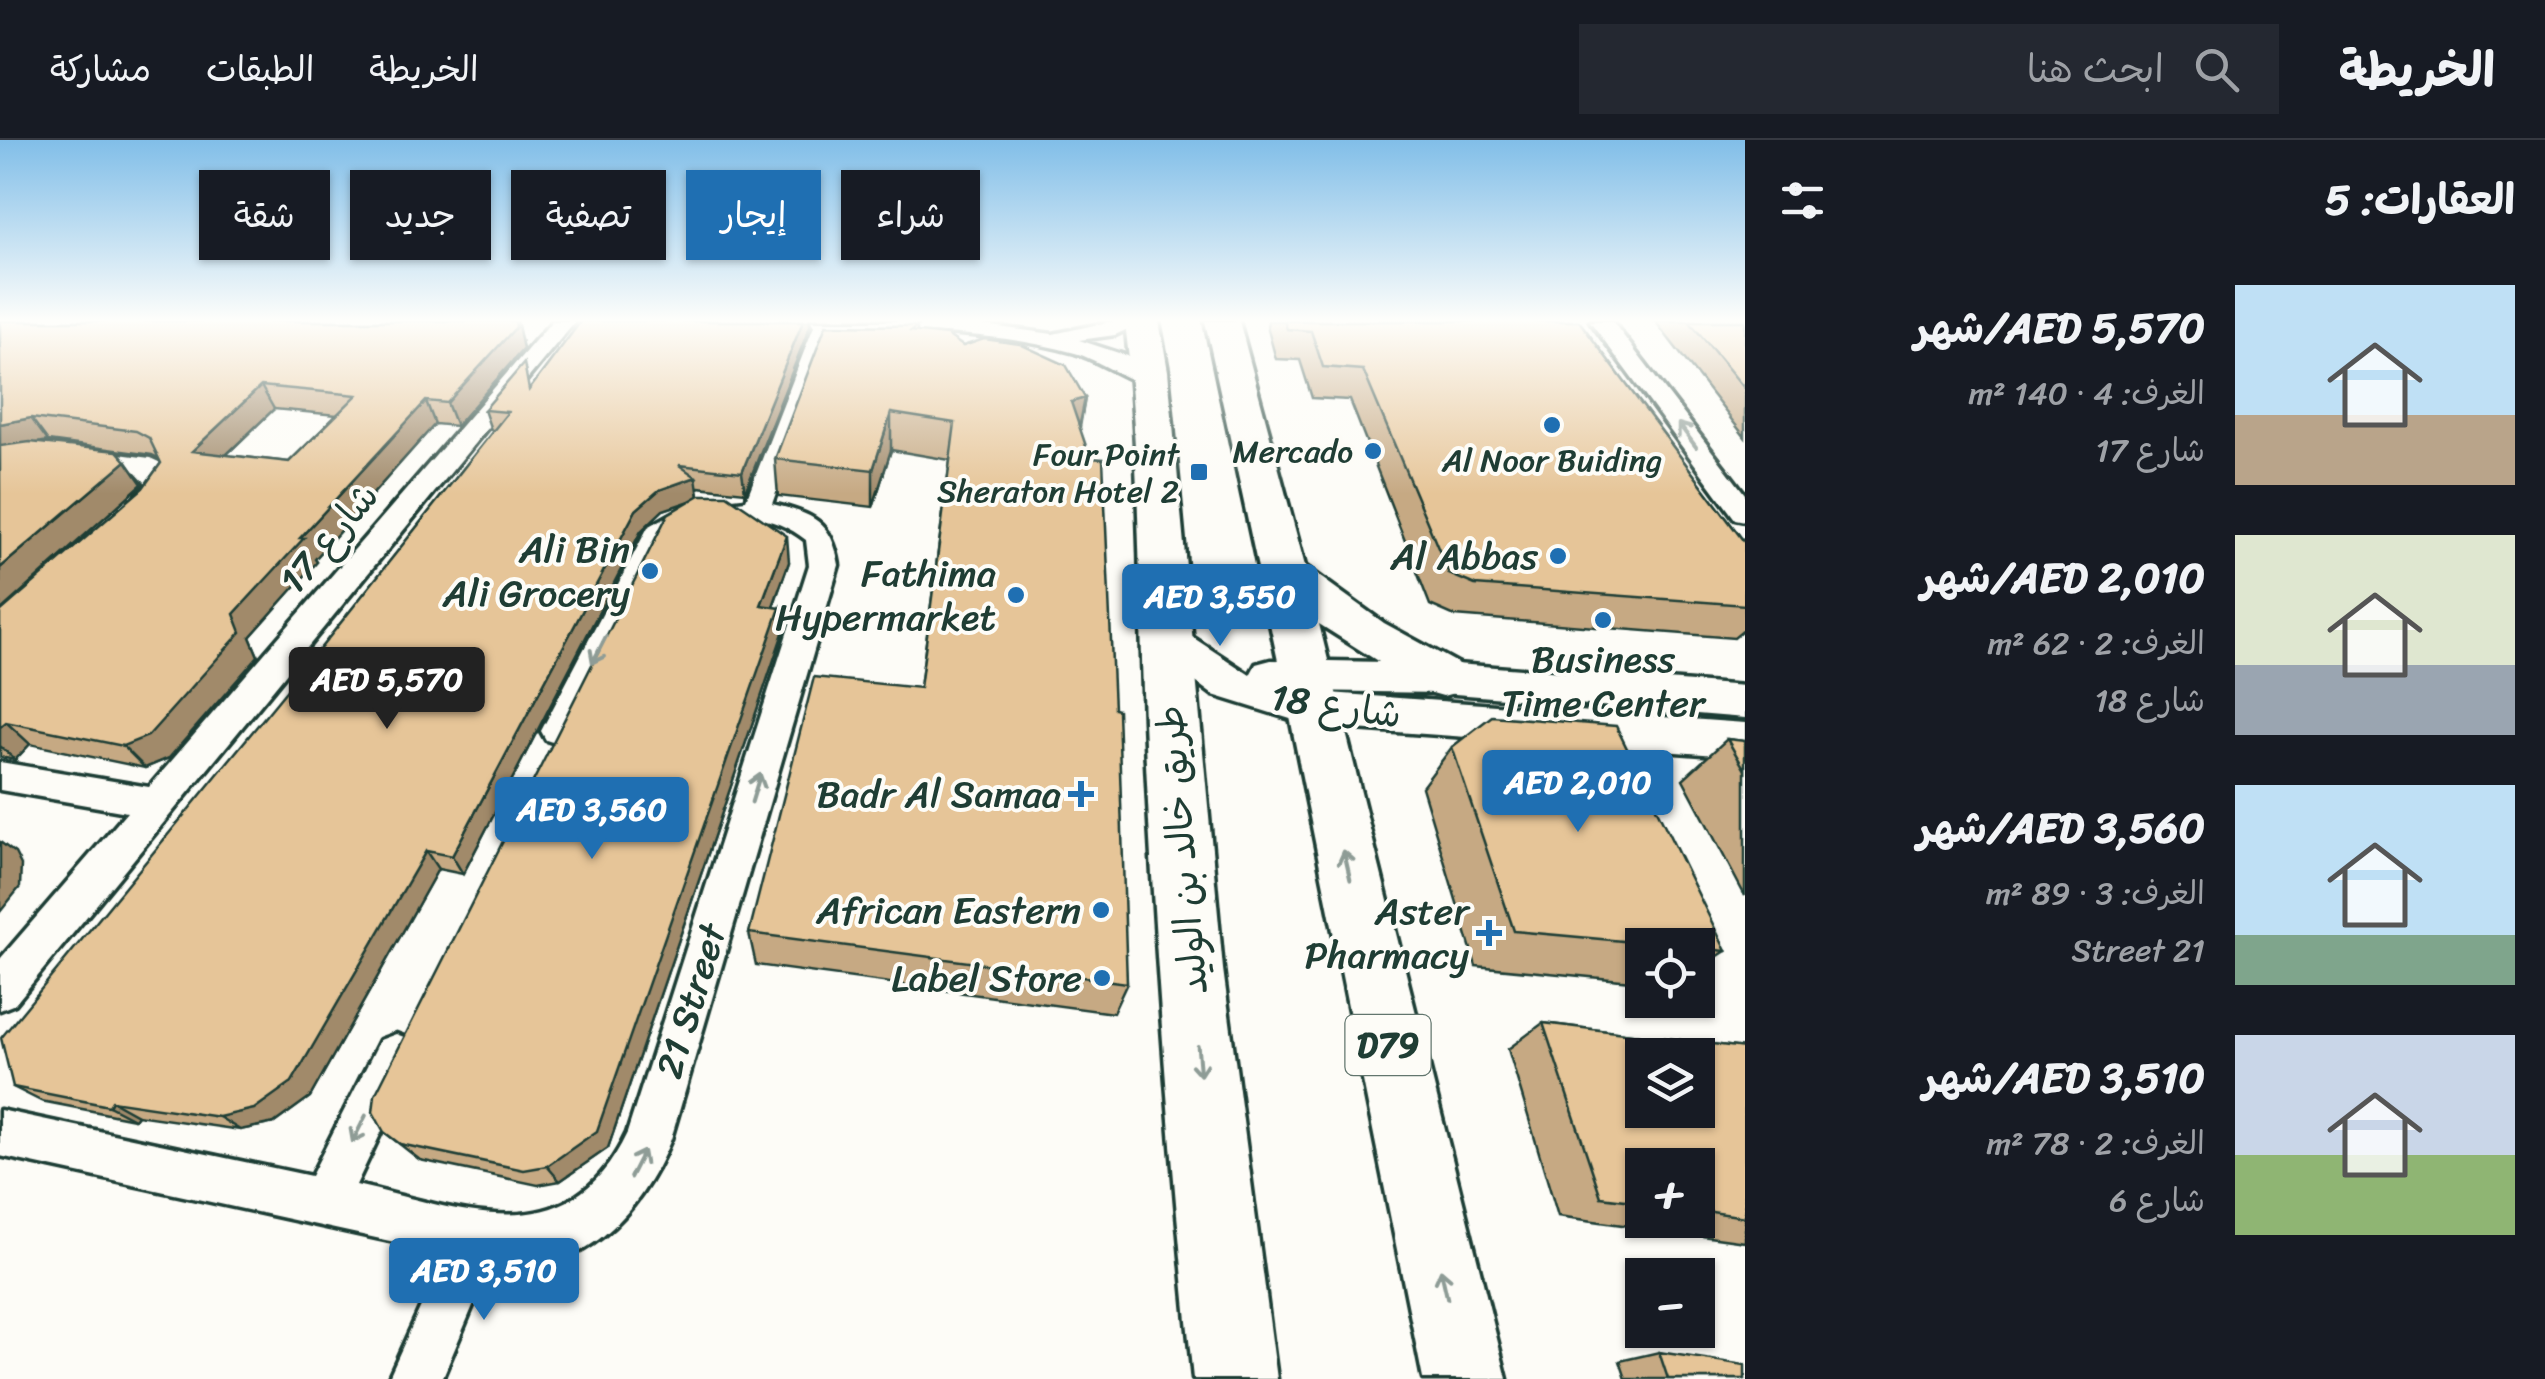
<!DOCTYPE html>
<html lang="ar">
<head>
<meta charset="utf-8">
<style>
  body { margin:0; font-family:Sriracha,"Playpen Sans Arabic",sans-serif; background:#242831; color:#f1f3f6; direction:rtl; height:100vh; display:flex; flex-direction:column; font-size:38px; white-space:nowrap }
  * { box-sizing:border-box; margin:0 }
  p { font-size:32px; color:#9ea1a6 }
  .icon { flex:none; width:55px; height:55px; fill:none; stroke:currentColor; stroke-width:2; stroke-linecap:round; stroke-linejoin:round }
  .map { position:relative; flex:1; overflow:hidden; direction:ltr }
  .drawer { display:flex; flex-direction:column; background:#171b24; width:800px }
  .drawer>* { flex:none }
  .hud { position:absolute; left:30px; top:30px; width:950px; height:90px; direction:rtl; display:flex; gap:20px }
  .buttons { position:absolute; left:1625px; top:788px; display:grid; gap:20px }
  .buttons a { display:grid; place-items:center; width:90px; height:90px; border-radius:0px; background:#171b24; box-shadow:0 2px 8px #0004; font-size:50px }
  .price { position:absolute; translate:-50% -85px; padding:0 22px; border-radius:10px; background:#1f6fb2; color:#fff; font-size:32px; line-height:65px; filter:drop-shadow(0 2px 5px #0008) }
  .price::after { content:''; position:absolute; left:50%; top:60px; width:30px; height:22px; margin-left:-15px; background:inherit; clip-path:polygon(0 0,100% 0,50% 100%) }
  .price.active { background:#222; color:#fff }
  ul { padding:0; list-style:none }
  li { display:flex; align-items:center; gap:30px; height:250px; padding:0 30px }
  li span { display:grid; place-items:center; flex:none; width:280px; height:200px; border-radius:0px; color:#555 }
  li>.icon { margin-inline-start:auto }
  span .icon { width:120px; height:120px; fill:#fffc; stroke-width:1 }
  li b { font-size:42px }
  h2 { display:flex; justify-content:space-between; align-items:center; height:120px; padding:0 30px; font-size:42px }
  .tag { padding:0 35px; border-radius:0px; background:#171b24; box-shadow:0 2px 8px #0004; font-size:35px; line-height:90px }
  .tag.active { background:#1f6fb2; color:#fff }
  header { display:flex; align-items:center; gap:60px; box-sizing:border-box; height:140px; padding:0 50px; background:#171b24; border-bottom:2px solid #363941 }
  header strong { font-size:48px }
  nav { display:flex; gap:55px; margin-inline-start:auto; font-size:35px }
  .search { width:700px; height:90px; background:#242831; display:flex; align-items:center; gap:25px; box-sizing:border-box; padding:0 35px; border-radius:0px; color:#9ea1a6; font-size:38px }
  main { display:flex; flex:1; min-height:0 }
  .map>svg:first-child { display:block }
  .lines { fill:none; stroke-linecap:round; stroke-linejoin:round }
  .minor-casing { stroke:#1f3d34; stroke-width:7 }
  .tertiary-casing { stroke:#1f3d34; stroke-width:7 }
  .primary-casing { stroke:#1f3d34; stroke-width:7 }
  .minor { fill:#fdfcf7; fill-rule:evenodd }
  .tertiary { fill:#fdfcf7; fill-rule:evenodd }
  .primary { fill:#fdfcf7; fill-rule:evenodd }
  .wall { fill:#c6a983; stroke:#1f3d34; stroke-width:2.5; fill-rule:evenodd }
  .shaded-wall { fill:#a18a6a; stroke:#1f3d34; stroke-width:2.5 }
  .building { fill:#e6c598; stroke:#1f3d34; stroke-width:2.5; fill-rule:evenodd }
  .oneway { stroke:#8e9c96 }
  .poi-dot { fill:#1f6fb2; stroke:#fdfcf7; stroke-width:4 }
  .labels { text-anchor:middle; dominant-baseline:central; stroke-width:8; stroke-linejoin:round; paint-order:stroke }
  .far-poi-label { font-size:32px; fill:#1f3d34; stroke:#fdfcf7; text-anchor:end }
  .shield { fill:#fdfcf7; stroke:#62766e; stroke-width:2.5 }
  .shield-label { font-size:35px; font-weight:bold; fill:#1f3d34 }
  .street-label { font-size:38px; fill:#1f3d34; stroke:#fdfcf7 }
  .poi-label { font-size:38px; fill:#1f3d34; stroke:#fdfcf7; text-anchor:end }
</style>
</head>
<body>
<header>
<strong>الخريطة</strong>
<div class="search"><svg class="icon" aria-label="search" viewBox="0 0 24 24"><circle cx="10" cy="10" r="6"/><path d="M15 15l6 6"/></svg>ابحث هنا</div>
<nav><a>الخريطة</a><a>الطبقات</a><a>مشاركة</a></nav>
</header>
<main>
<section class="drawer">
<h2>العقارات: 5<svg class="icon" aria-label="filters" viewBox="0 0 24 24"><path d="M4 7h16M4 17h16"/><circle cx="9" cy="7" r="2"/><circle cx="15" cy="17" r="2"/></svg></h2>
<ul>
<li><span style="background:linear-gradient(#bfe0f5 65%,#b9a48a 0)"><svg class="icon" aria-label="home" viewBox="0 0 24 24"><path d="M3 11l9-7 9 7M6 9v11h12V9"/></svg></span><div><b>AED 5,570/شهر</b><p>الغرف: 4 · 140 m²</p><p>شارع 17</p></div></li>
<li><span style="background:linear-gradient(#dfe7d0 65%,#9aa5b1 0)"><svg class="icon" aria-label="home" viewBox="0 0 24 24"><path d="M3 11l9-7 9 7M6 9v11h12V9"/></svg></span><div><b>AED 2,010/شهر</b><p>الغرف: 2 · 62 m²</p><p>شارع 18</p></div></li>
<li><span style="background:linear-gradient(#bfe0f5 75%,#7fa58c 0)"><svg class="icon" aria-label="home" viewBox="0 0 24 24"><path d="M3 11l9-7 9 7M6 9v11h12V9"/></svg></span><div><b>AED 3,560/شهر</b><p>الغرف: 3 · 89 m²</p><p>21 Street</p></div></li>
<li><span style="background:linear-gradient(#c9d6e8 60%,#8fb573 0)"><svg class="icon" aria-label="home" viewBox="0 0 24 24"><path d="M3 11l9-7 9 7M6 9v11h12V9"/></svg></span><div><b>AED 3,510/شهر</b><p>الغرف: 2 · 78 m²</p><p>شارع 6</p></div></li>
</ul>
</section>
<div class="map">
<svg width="1745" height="1239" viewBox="0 0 1745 1239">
  <rect width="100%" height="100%" fill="#fdfcf7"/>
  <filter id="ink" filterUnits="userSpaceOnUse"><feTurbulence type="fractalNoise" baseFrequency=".01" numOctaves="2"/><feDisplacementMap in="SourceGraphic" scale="20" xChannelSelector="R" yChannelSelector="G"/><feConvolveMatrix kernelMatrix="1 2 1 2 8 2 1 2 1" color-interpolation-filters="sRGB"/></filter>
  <g filter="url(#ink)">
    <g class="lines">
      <g class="minor-casing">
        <path id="minor" d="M552 181H575L15 864 0 870V819L127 672 0 650V622L149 647Z
          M811 181H952L1053 194 1113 181H1145L1115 195 1079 200 1131 217 1164 241 1160 246C1142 251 1098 219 1075 213 998 191 915 192 835 188L772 364C813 374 832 381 839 425L671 999C641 1072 580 1143 491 1123L442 1239H388L445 1113 0 1016V970L311 1036 380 900 396 894 412 900 418 915 356 1045C461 1068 568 1118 627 993L809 425 806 400C767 369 710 367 670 398L570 600 558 604 546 600 541 591 648 387 684 367 746 360 814 186Z
          M1590 181H1612L1745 354V381L1735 379Z
          M48 305 150 318 161 323 173 344 149 376 139 378 125 370 146 343 135 331 48 321 0 329V313Z"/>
      </g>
      <g class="tertiary-casing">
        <path id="tertiary" d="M1166 485 1180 489 1250 535 1256 524 1271 520 1443 523 1745 546V578L1443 553 1302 551 1745 583V617L1313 586 1213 555 1152 509 1146 499 1152 489Z"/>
      </g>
      <g class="primary-casing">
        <path id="primary" d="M1125 181H1159L1168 231 1223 829 1277 1239H1193C1170 1020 1154 801 1144 582 1139 448 1140 314 1125 181Z
          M1205 181H1239L1305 426 1384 483 1461 525 1469 538 1461 551 1443 556 1425 551 1319 484 1507 1239H1423L1290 577Z"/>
      </g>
      <use href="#minor" class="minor"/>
      <use href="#tertiary" class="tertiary"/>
      <use href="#primary" class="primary"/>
    </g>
    <path class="wall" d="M0 181H517L523 209 456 286 435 284 315 419 317 422 250 497 258 516 169 618 145 628 30 604 15 620 0 617V472L143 348 161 323 158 318 152 315 48 301 40 303 126 321 142 344 0 471ZM274 269 337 275 289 322 226 315Z
      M581 181H810V186L745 352 698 347 699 356 789 422 773 467 780 468 783 493 608 1008 560 1041 538 1045 420 1020 384 992 691 361 663 370 641 391 463 734 438 729 310 957 274 983 240 990 137 975 134 979 41 961 13 947 308 524 494 290H491L484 270 531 248Z
      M1268 181H1579L1745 403V489L1734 498 1455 476 1430 465 1350 260 1312 258 1300 220 1276 219 1267 186Z
      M1655 181H1745V297Z
      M917 186V192L963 206 1085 258 1080 287 1127 843 1113 873 756 825 749 793 920 548 950 320 891 310 873 367 778 356 775 319Z
      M1727 599 1745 601V756L1683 639Z
      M1452 607 1726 811 1698 829V805H1642V842L1476 826 1422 647Z
      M1543 883 1745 908V1102L1558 1076 1508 909ZM1642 1025H1698V1080H1642Z
      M1659 1212 1745 1239H1626L1620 1221Z"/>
    <path class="shaded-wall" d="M515 181H517L523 209 456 286 447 263Z
      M803 181H810V186L745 352 742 332Z
      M261 246 274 269 206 334 192 311Z
      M1085 258 1078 294 1071 262Z
      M426 261 435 284 315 419 317 422 250 497 258 516 169 618 145 628 123 606 234 474 300 398Z
      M891 273V310L873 367V330Z
      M31 278 48 301 0 310V284Z
      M126 321 142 344 0 471V428Z
      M696 337 699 358 663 370 641 391 463 734 452 716 636 370 659 350Z
      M787 396 789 422 764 491 761 465Z
      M780 468 783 493 608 1008 560 1041 547 1026Z
      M6 582 30 604 15 620 0 606V587Z
      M0 702 15 713 21 725 20 747 0 772Z
      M426 711 438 729 310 957 274 983 240 990 219 977Z
      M112 961 137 975 134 979 109 966Z"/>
    <path class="building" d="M0 181H515L516 187 447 263 426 261 300 398H304L234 474 241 492 148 596 123 606 6 582 0 587V472L143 348 161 323 149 298 136 291 31 278 0 284ZM261 246 357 255 289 322 192 311Z
      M581 181H803L742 332 679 325 696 337 659 350 636 370 452 716 426 711 292 942 254 969 219 977 112 961 109 966 13 947 1 898 308 524 508 272 484 270 524 223 529 250Z
      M1284 181H1579L1745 403V465L1475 445 1449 434 1363 230 1323 227 1311 191 1287 189Z
      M1689 181H1745V249Z
      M826 185 917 186 911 191 947 195 963 206 984 199 1020 204 1066 225 1085 258 1071 262 1090 318 1103 319 1114 569 1118 570 1127 843 749 793 814 537 920 548 955 283 891 273 873 330 775 319Z
      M30 302 117 311 126 321 0 428V306Z
      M700 355H727L787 396 761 465 780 468 597 991 547 1026 524 1030 400 1004 384 992 373 972 375 955 668 374Z
      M1492 576 1616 586 1726 811 1698 808V805H1666L1514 791 1452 607Z
      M1727 599 1745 601V630Z
      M1543 883 1745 908V1077L1698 1070V1025H1642V1062L1601 1057ZM1642 915H1698V970H1642Z
      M1659 1212 1745 1225V1239H1668Z"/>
    <defs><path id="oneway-shaft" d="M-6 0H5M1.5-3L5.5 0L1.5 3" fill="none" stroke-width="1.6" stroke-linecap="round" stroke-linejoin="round" transform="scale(2.5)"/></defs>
    <g class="oneway">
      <use href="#oneway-shaft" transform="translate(1687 295) rotate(-127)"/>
      <use href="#oneway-shaft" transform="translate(599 510) rotate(117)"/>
      <use href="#oneway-shaft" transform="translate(756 648) rotate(-73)"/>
      <use href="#oneway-shaft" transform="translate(1347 725) rotate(-103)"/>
      <use href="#oneway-shaft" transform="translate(1199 921) rotate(85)"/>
      <use href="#oneway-shaft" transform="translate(359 989) rotate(117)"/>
      <use href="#oneway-shaft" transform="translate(637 1024) rotate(-63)"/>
      <use href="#oneway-shaft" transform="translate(1444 1144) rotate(-103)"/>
    </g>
  </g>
  <linearGradient id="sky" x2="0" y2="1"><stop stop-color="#81bee8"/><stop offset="0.51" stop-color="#fefefb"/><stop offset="1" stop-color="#fefefb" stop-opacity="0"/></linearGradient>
  <rect width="1745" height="354" fill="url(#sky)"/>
  <g class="poi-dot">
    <circle cx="1552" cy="285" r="10"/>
    <circle cx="1373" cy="311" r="10"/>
    <rect x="1189" y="322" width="20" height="20" rx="5"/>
    <circle cx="1558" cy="416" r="10"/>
    <circle cx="650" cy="431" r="10"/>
    <circle cx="1016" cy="455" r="10"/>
    <circle cx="1603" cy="480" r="10"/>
    <path d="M1076 639h10v10h10v10h-10v10h-10v-10h-10v-10h10z"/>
    <circle cx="1101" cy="770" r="10"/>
    <path d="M1484 778h10v10h10v10h-10v10h-10v-10h-10v-10h10z"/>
    <circle cx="1102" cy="838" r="10"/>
  </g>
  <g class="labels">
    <g class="far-poi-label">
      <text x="1353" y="311">Mercado</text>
      <text x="1179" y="314">Four Point<tspan x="1179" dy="37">Sheraton Hotel 2</tspan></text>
      <text x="1552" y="320" text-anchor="middle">Al Noor Buiding</text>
    </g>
    <rect class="shield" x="1345.5" y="875" width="85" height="60" rx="8"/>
    <g class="shield-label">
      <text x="1388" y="905">D79</text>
    </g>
    <g class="street-label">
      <text transform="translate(329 398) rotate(-50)">شارع 17</text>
      <text transform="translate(1336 566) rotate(8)">شارع 18</text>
      <text transform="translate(1182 710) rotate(-95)">طريق خالد بن الوليد</text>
      <text transform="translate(691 861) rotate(-73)">21 Street</text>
    </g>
    <g class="poi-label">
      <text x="630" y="409">Ali Bin<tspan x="630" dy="44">Ali Grocery</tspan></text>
      <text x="1538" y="416">Al Abbas</text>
      <text x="996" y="433">Fathima<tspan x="996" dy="44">Hypermarket</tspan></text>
      <text x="1603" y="519" text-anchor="middle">Business<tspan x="1603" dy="44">Time Center</tspan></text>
      <text x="1061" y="654">Badr Al Samaa</text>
      <text x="1081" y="770">African Eastern</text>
      <text x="1469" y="771">Aster<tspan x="1469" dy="44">Pharmacy</tspan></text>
      <text x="1082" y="838">Label Store</text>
    </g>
  </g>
</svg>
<div class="buttons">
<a><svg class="icon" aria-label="locate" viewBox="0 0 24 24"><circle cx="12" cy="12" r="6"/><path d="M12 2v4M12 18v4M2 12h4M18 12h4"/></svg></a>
<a><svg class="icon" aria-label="layers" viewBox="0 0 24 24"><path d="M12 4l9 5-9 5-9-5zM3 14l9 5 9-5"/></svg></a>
<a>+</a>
<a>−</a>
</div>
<b class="price" style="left:1220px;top:509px">AED 3,550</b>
<b class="price active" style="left:387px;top:592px">AED 5,570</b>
<b class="price" style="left:1578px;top:695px">AED 2,010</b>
<b class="price" style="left:592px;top:722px">AED 3,560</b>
<b class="price" style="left:484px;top:1183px">AED 3,510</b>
<div class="hud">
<a class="tag">شراء</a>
<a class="tag active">إيجار</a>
<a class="tag">تصفية</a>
<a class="tag">جديد</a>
<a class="tag">شقة</a>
</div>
</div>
</main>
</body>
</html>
